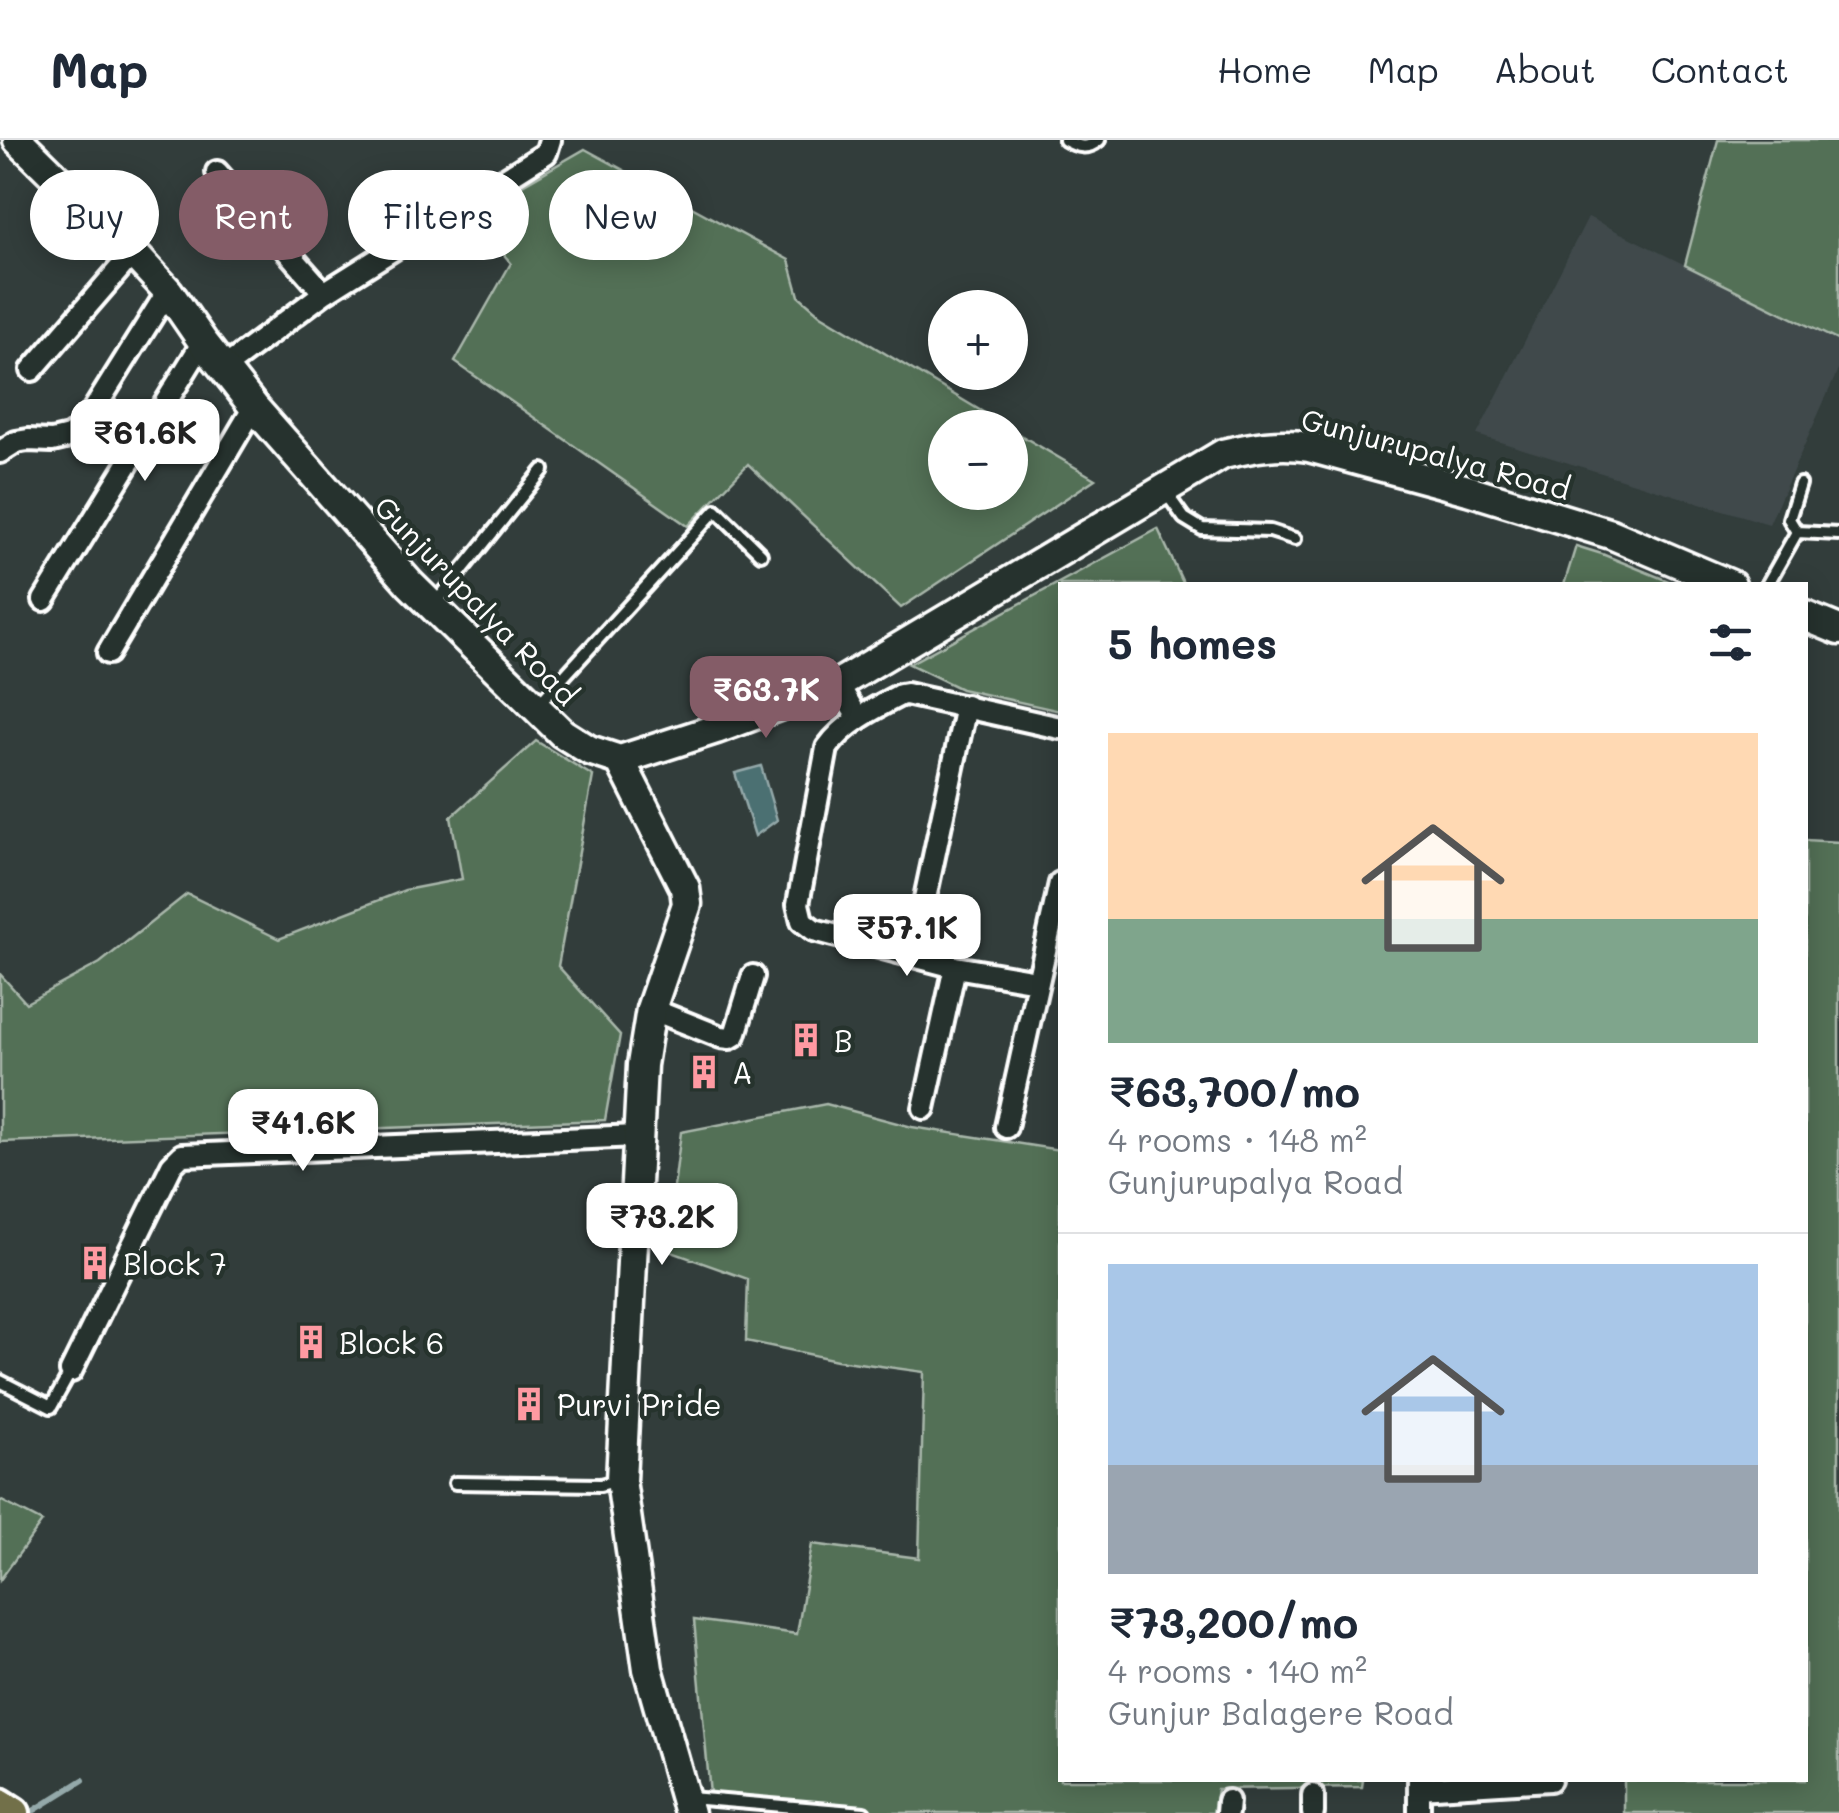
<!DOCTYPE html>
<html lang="en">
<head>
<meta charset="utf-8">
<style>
  body { margin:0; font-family:Mali,sans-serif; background:#f6f6f7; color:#1f2937; height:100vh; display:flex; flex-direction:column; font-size:38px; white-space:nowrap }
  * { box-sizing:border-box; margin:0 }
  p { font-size:32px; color:#747a83 }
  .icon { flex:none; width:55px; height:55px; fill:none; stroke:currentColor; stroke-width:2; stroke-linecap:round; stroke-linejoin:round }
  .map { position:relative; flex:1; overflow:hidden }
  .panel { position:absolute; left:1058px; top:442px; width:750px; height:1200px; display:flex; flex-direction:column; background:#fff; border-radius:0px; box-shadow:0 5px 25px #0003 }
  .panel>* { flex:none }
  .banner { position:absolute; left:30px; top:30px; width:878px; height:90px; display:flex; gap:20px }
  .buttons { position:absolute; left:928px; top:150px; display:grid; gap:20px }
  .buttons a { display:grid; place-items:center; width:100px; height:100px; border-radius:50%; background:#fff; box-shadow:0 5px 25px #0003; font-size:50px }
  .price { position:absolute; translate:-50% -85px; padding:0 22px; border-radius:20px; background:#fff; color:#222; font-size:32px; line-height:65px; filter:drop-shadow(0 2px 5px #0008) }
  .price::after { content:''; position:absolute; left:50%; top:60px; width:30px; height:22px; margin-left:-15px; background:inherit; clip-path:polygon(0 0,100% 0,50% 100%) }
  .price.current { background:#845c67; color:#fff }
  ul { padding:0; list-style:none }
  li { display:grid; align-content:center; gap:20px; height:530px; padding:0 50px }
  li+li { border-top:2px solid #e0e1e3 }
  li span { display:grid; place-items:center; height:310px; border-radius:0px; color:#555 }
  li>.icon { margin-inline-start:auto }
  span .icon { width:180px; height:180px; fill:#fffc; stroke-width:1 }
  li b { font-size:42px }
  h2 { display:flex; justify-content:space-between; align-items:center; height:120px; padding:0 50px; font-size:42px }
  .pill { padding:0 35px; border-radius:45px; background:#fff; box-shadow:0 5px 25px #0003; font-size:35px; line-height:90px }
  .pill.current { background:#845c67; color:#fff }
  header { display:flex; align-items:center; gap:60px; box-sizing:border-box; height:140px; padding:0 50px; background:#fff; border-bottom:2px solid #e0e1e3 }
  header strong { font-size:48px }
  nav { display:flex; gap:55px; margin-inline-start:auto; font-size:35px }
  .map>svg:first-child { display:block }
  .built { fill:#404a4c }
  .green { fill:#536f57; stroke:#a9b7ab; stroke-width:2.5 }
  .water { fill:#4c6f72; stroke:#94a9aa; stroke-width:2.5 }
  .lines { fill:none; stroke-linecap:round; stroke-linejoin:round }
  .stream { stroke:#94a9aa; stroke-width:6 }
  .lane-casing { stroke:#fff; stroke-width:18 }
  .street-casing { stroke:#fff; stroke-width:28 }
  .secondary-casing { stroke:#fff; stroke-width:35 }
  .primary-casing { stroke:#fff; stroke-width:38 }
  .lane { stroke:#26332d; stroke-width:10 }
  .street { stroke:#26332d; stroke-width:20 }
  .secondary { stroke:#26332d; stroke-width:28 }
  .primary { stroke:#726f4a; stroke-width:30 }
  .labels { text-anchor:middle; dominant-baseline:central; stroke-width:9; stroke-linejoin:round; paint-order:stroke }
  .street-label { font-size:30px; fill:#fff; stroke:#26332d }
  .poi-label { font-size:30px; fill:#fff; stroke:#26332d; text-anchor:start }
</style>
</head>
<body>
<header>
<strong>Map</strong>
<nav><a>Home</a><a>Map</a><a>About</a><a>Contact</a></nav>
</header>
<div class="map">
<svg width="1839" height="1673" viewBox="0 0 1839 1673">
  <rect width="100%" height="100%" fill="#323d3b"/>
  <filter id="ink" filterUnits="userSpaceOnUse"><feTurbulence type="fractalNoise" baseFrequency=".01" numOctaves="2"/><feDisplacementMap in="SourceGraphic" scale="20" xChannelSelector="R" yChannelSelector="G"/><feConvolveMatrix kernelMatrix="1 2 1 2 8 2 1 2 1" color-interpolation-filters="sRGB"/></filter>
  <g filter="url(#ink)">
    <path class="built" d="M1588 77 1839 201V228L1769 384 1477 295Z"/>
    <path class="green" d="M1718 0H1839V201L1685 125Z
      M585 9 789 120 799 156 821 175 1008 287 945 288V352H1010V289L1095 339 901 468 748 324 688 386 455 222 511 123 470 75Z
      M1158 389 1184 445H1060V571L961 549 909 524Z
      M1576 406 1602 414 1678 445H1564Z
      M536 601 593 636 558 826 620 895 605 980 0 1002V834L26 863 100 823 187 754 279 799 405 750 462 739 451 677Z
      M1805 700 1839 702V1673H1624V1640H1805Z
      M826 964 912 987 1060 1010V1640H1363L1362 1647 1217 1649 1213 1673H848V1667L710 1654 694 1480 797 1494 812 1404 919 1418 924 1232 837 1220 746 1201 748 1139 666 1110 681 992Z
      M0 1360 42 1382 0 1440Z"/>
    <path class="water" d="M761 626 777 680 755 696 735 633Z"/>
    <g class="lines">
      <path class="stream" d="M30 1673 83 1640"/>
      <g class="lane-casing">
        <path id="lane" d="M1065 0C1077 7 1088 10 1099 0
          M1164 350 1184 378 1202 389 1270 391 1295 399
          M1797 392 1839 394
          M1767 445 1797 392 1789 379 1800 344
          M433 466 543 330
          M536 567 716 370 761 414
          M0 1241 51 1267 71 1231
          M455 1343 600 1345 620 1340
          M690 1658 864 1673"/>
      </g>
      <g class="street-casing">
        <path id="street" d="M217 32 324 153
          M224 228 324 153 546 13 550 0
          M32 230 133 113
          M0 312 16 302 28 300 52 301 69 297 83 287 168 151
          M44 460 203 202
          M108 513 254 267
          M838 544 858 578
          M913 815 966 566
          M1037 841 955 827 814 790 802 781 798 764 827 608C845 583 873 569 900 555L906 554 1060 588
          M651 869 721 897 730 898 735 895 753 836
          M924 968 955 827
          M1006 987 1060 743
          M71 1231 172 1025 182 1015 638 996
          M1419 1640V1673
          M1419 1648 1550 1640
          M1313 1655V1673
          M1227 1673 1228 1661"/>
      </g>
      <g class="secondary-casing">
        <path id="secondary" d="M18 0 133 113 168 151 203 202 254 267 410 444 562 593 589 610 620 620 716 589 838 544 1223 314C1253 307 1279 302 1309 307L1468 350 1611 394 1731 445
          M1805 476 1839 490
          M620 620 685 748 687 764 651 869 642 925 621 1340 648 1529 689 1673"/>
      </g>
      <g class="primary-casing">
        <path id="primary" d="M0 1664 14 1673"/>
      </g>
      <use href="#lane" class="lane"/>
      <use href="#street" class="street"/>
      <use href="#secondary" class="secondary"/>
      <use href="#primary" class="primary"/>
    </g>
  </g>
  <defs>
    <g id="building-bare" transform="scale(2.7)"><path d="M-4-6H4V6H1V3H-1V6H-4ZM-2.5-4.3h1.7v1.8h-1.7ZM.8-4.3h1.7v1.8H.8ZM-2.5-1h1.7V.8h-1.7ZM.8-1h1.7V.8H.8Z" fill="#ff9aa2" stroke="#26332d" stroke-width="2.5" paint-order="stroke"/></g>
  </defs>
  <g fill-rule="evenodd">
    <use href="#building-bare" x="806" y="900"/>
    <use href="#building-bare" x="704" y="932"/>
    <use href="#building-bare" x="95" y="1123"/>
    <use href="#building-bare" x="311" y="1202"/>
    <use href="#building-bare" x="529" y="1264"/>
  </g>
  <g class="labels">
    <g class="street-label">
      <text transform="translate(1436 313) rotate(15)">Gunjurupalya Road</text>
      <text transform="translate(477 460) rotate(46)">Gunjurupalya Road</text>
    </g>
    <g class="poi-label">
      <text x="834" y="900">B</text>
      <text x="732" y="932">A</text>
      <text x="123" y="1123">Block 7</text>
      <text x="339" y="1202">Block 6</text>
      <text x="557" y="1264">Purvi Pride</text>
    </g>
  </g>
</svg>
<div class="buttons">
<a>+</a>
<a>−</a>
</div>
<b class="price" style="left:145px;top:344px">₹61.6K</b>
<b class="price current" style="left:766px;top:601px">₹63.7K</b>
<b class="price" style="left:907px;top:839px">₹57.1K</b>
<b class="price" style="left:303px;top:1034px">₹41.6K</b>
<b class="price" style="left:662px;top:1128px">₹73.2K</b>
<div class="banner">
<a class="pill">Buy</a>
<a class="pill current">Rent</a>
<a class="pill">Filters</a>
<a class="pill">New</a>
</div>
<section class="panel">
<h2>5 homes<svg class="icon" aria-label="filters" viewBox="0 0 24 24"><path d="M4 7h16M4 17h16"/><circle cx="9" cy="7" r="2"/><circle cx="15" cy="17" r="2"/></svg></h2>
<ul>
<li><span style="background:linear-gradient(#ffd9b3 60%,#7fa58c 0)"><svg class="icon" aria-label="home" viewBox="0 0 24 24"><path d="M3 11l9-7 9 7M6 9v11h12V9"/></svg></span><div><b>₹63,700/mo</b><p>4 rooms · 148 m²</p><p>Gunjurupalya Road</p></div></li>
<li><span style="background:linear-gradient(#a9c7e8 65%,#9aa5b1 0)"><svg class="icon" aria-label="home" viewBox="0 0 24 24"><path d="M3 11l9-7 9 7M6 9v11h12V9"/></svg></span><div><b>₹73,200/mo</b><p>4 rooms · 140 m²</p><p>Gunjur Balagere Road</p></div></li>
</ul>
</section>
</div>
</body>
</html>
